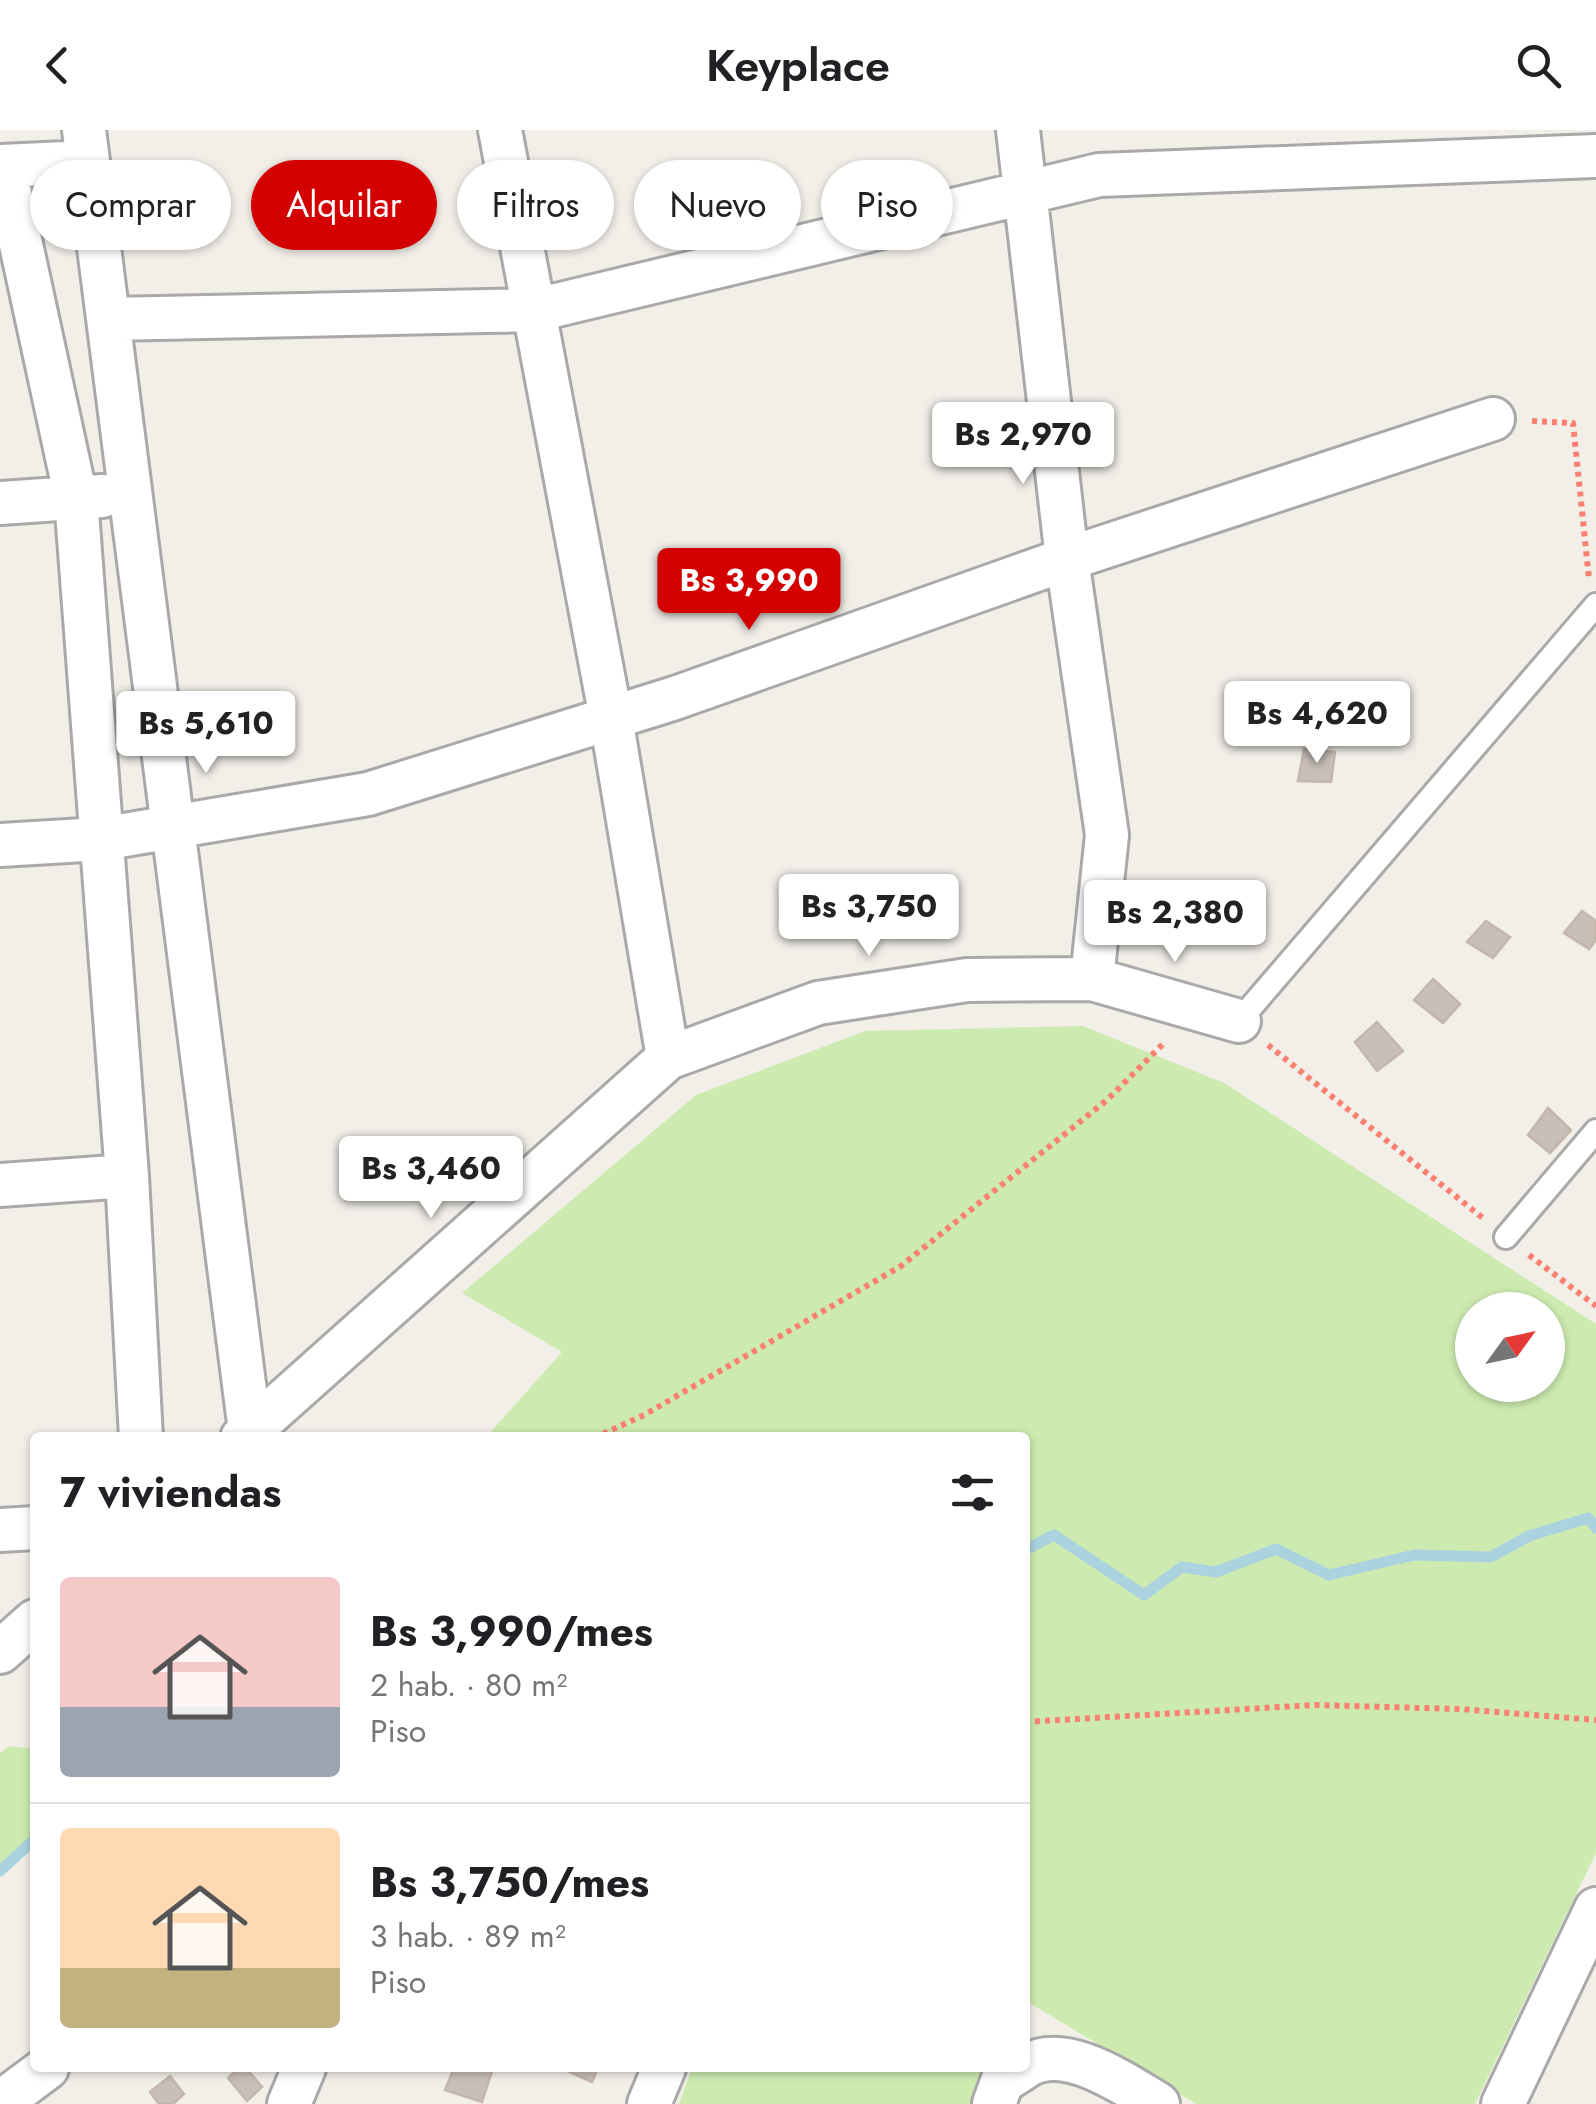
<!DOCTYPE html>
<html lang="es">
<head>
<meta charset="utf-8">
<style>
  body { margin:0; font-family:Jost,sans-serif; background:#f6f6f6; color:#202124; height:100vh; display:flex; flex-direction:column; font-size:38px; white-space:nowrap }
  * { box-sizing:border-box; margin:0 }
  p { font-size:32px; color:#757577 }
  .icon { flex:none; width:55px; height:55px; fill:none; stroke:currentColor; stroke-width:2; stroke-linecap:round; stroke-linejoin:round }
  .map { position:relative; flex:1; overflow:hidden }
  .sheet { position:absolute; left:30px; top:1302px; width:1000px; height:640px; display:flex; flex-direction:column; background:#fff; border-radius:10px; box-shadow:0 2px 8px #0004 }
  .sheet>* { flex:none }
  .guide { position:absolute; left:30px; top:30px; width:1000px; height:90px; display:flex; gap:20px }
  .needle { width:65px; rotate:57deg }
  .fabs { position:absolute; left:1455px; top:1162px; display:grid; gap:20px }
  .fabs a { display:grid; place-items:center; width:110px; height:110px; border-radius:50%; background:#fff; box-shadow:0 2px 8px #0004; font-size:50px }
  .price { position:absolute; translate:-50% -85px; padding:0 22px; border-radius:10px; background:#fff; color:#222; font-size:32px; line-height:65px; filter:drop-shadow(0 2px 5px #0008) }
  .price::after { content:''; position:absolute; left:50%; top:60px; width:30px; height:22px; margin-left:-15px; background:inherit; clip-path:polygon(0 0,100% 0,50% 100%) }
  .price.selected { background:#d40000; color:#fff }
  ul { padding:0; list-style:none }
  li { display:flex; align-items:center; gap:30px; height:250px; padding:0 30px }
  li+li { border-top:2px solid #e0e0e0 }
  li span { display:grid; place-items:center; flex:none; width:280px; height:200px; border-radius:10px; color:#555 }
  li>.icon { margin-inline-start:auto }
  span .icon { width:120px; height:120px; fill:#fffc; stroke-width:1 }
  li b { font-size:42px }
  h2 { display:flex; justify-content:space-between; align-items:center; height:120px; padding:0 30px; font-size:42px }
  .pill { padding:0 35px; border-radius:45px; background:#fff; box-shadow:0 2px 8px #0004; font-size:35px; line-height:90px }
  .pill.selected { background:#d40000; color:#fff }
  header { display:flex; justify-content:space-between; align-items:center; height:130px; padding:0 30px; background:#fff; font-size:45px; font-weight:600 }
  .map>svg:first-child { display:block }
  .grass { fill:#cdebb0; fill-rule:evenodd }
  .lines { fill:none; stroke-linecap:round; stroke-linejoin:round }
  .stream { stroke:#aad3df; stroke-width:11 }
  .building { fill:#c7bfb8; stroke:#c4b6ab; stroke-width:2.5 }
  .lane-casing { stroke:#a9a9a9; stroke-width:28 }
  .street-casing { stroke:#a9a9a9; stroke-width:48 }
  .path { stroke:#fa8072; stroke-width:6; stroke-dasharray:5 5; stroke-linecap:butt }
  .lane { stroke:#fff; stroke-width:22 }
  .street { stroke:#fff; stroke-width:42 }
</style>
</head>
<body>
<header><svg class="icon" aria-label="back" viewBox="0 0 24 24"><path d="M15 5l-7 7 7 7"/></svg>Keyplace<svg class="icon" aria-label="search" viewBox="0 0 24 24"><circle cx="10" cy="10" r="6"/><path d="M15 15l6 6"/></svg></header>
<div class="map">
<svg width="1596" height="1974" viewBox="0 0 1596 1974">
  <rect width="100%" height="100%" fill="#f2efe9"/>
  <path class="grass" d="M1083 896 1224 953 1596 1194V1723L1475 1974H1196L1025 1870V1308L486 1307 562 1222 462 1163 696 965 865 901ZM1472 1180H1548V1255H1472Z
    M9 1616 35 1619V1709L0 1741V1623Z
    M692 1938H990L975 1974H679Z"/>
  <g class="lines">
    <path class="stream" d="M1025 1420 1054 1405 1144 1465 1182 1437 1216 1442 1276 1419 1329 1445 1414 1425 1491 1427 1529 1406 1588 1388 1596 1398
      M0 1741 35 1709"/>
  </g>
  <path class="building" d="M1304 619 1335 622 1331 652 1298 651Z
    M1582 781 1596 791V810L1589 819 1564 803Z
    M1486 791 1510 807 1493 828 1467 812Z
    M1433 849 1460 874 1443 893 1414 870Z
    M1377 892 1403 921 1377 941 1355 912Z
    M1548 978 1571 1000 1550 1023 1528 1005Z
    M238 1938H246L262 1957 247 1971 228 1948Z
    M454 1938H493L482 1972 445 1960Z
    M561 1938H598L592 1952Z
    M170 1946 184 1964 173 1974H159L150 1962Z"/>
  <g class="lines">
    <g class="lane-casing">
      <path id="lane" d="M1239 891 1596 475
        M1506 1107 1596 1001"/>
    </g>
    <g class="street-casing">
      <path id="street" d="M84 0 250 1301
        M500 0 611 588 668 928
        M1018 0 1067 429 1107 705 1092 849
        M0 36 88 32
        M4 36 76 368 127 1046 141 1308
        M109 189 536 180 1099 45 1596 26
        M0 373 102 366
        M0 715 101 709 368 664 675 568 1067 429 1493 289
        M0 1055 127 1046
        M242 1308 668 928 818 873 967 850 1092 849 1239 891
        M0 1400 35 1398
        M0 1522 35 1491
        M1025 1937C1064 1911 1124 1954 1158 1974
        M0 1973 47 1938
        M289 1974 304 1938
        M649 1974 664 1938
        M994 1974 1002 1952 1024 1938
        M1503 1974 1596 1779"/>
    </g>
    <path class="path" d="M1532 291 1573 293 1589 449
      M1268 915 1484 1089
      M1529 1125 1596 1176
      M594 1308 644 1285 901 1136 1107 970 1165 912
      M1025 1592 1314 1575 1460 1579 1596 1590"/>
    <use href="#lane" class="lane"/>
    <use href="#street" class="street"/>
  </g>
</svg>
<div class="fabs">
<a><svg class="needle" viewBox="-14 -14 28 28"><path d="M0-13l5 13h-10z" fill="#e53935"/><path d="M0 13l5-13h-10z" fill="#757577"/></svg></a>
</div>
<b class="price" style="left:1023px;top:357px">Bs 2,970</b>
<b class="price selected" style="left:749px;top:503px">Bs 3,990</b>
<b class="price" style="left:1317px;top:636px">Bs 4,620</b>
<b class="price" style="left:206px;top:646px">Bs 5,610</b>
<b class="price" style="left:869px;top:829px">Bs 3,750</b>
<b class="price" style="left:1175px;top:835px">Bs 2,380</b>
<b class="price" style="left:431px;top:1091px">Bs 3,460</b>
<div class="guide">
<a class="pill">Comprar</a>
<a class="pill selected">Alquilar</a>
<a class="pill">Filtros</a>
<a class="pill">Nuevo</a>
<a class="pill">Piso</a>
</div>
<section class="sheet">
<h2>7 viviendas<svg class="icon" aria-label="filters" viewBox="0 0 24 24"><path d="M4 7h16M4 17h16"/><circle cx="9" cy="7" r="2"/><circle cx="15" cy="17" r="2"/></svg></h2>
<ul>
<li><span style="background:linear-gradient(#f6c9c9 65%,#9aa5b1 0)"><svg class="icon" aria-label="home" viewBox="0 0 24 24"><path d="M3 11l9-7 9 7M6 9v11h12V9"/></svg></span><div><b>Bs 3,990/mes</b><p>2 hab. · 80 m²</p><p>Piso</p></div></li>
<li><span style="background:linear-gradient(#ffd9b3 70%,#c2b280 0)"><svg class="icon" aria-label="home" viewBox="0 0 24 24"><path d="M3 11l9-7 9 7M6 9v11h12V9"/></svg></span><div><b>Bs 3,750/mes</b><p>3 hab. · 89 m²</p><p>Piso</p></div></li>
</ul>
</section>
</div>
</body>
</html>
